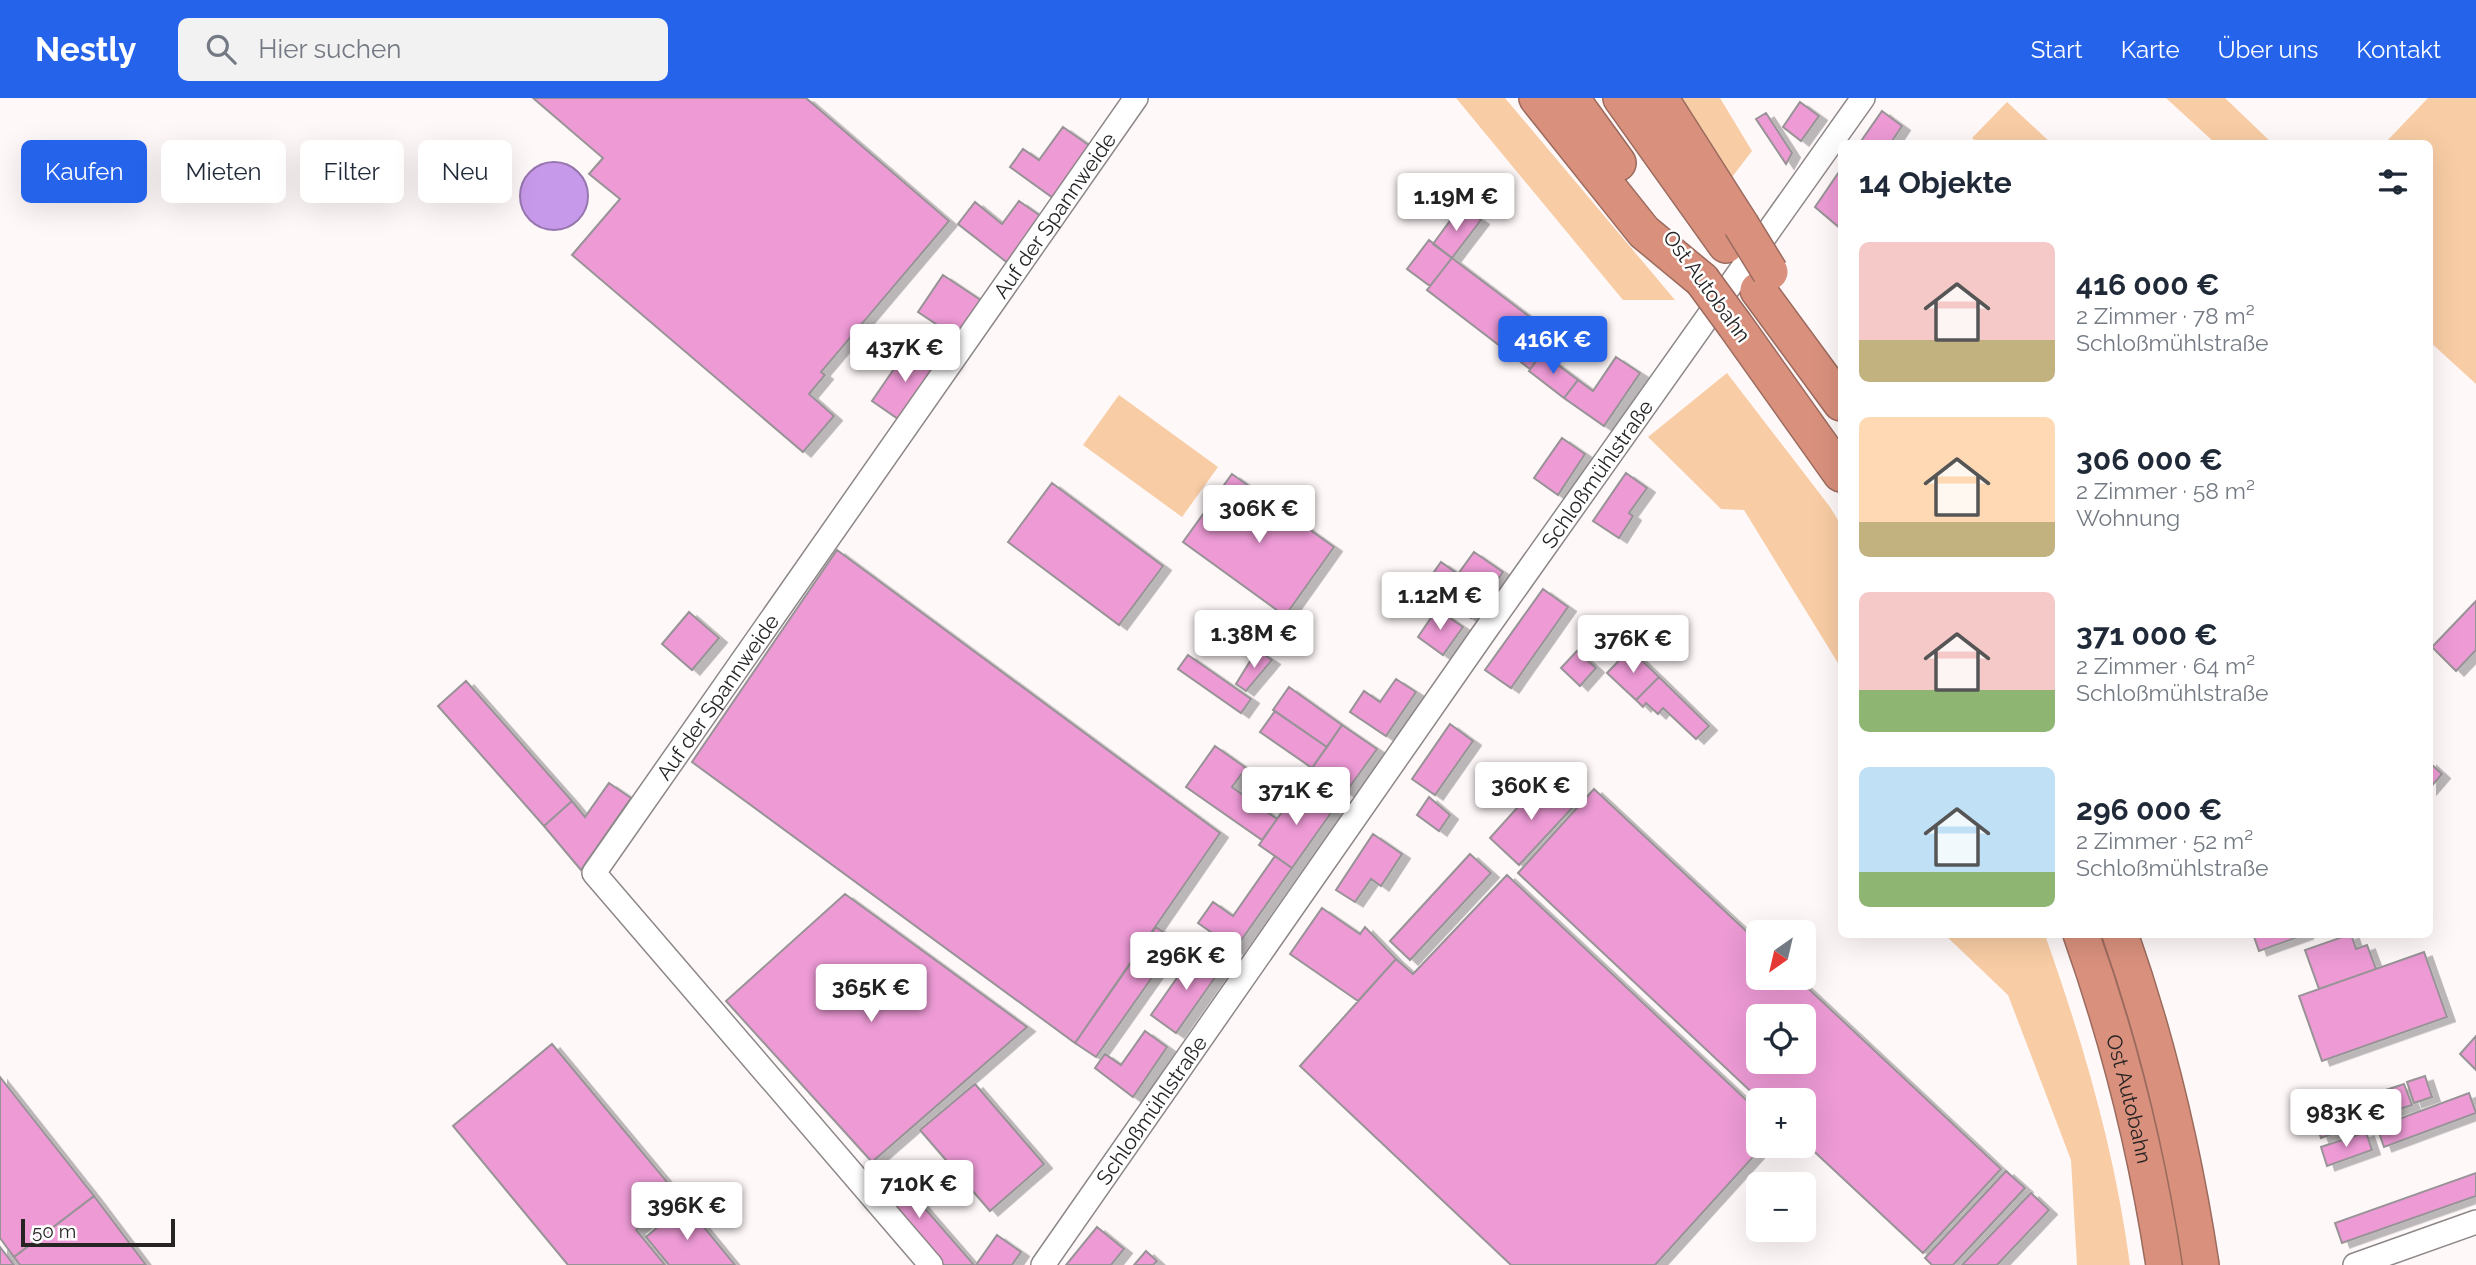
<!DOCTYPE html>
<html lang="de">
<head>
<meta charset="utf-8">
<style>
  body { margin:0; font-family:Raleway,sans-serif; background:#f2f2f3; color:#1f2937; height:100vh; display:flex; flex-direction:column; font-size:26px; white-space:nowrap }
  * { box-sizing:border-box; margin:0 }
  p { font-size:23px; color:#747a83 }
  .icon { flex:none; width:38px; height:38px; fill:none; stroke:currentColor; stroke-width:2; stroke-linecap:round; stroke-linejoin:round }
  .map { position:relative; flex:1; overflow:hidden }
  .drawer { position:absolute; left:1838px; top:42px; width:595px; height:798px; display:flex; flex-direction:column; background:#fff; border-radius:10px; box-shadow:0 7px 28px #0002 }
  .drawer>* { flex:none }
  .banner { position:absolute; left:21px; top:42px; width:665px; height:63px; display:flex; gap:14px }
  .needle { width:46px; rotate:214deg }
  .tools { position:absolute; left:1746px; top:822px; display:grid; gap:14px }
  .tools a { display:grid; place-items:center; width:70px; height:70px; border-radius:10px; background:#fff; box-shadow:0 7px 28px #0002; font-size:35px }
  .scale { position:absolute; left:21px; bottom:18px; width:154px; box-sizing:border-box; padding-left:7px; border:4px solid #272424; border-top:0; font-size:19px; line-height:24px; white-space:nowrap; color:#272424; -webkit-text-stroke:5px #fff; paint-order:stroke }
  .price { position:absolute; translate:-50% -60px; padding:0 16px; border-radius:7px; background:#fff; color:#222; font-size:23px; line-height:46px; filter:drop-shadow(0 2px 4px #0008) }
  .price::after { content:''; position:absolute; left:50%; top:42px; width:21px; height:16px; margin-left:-10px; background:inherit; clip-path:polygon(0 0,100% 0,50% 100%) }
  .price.on { background:#2563eb; color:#fff }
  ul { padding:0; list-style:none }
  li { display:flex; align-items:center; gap:21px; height:175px; padding:0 21px }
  li span { display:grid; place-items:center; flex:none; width:196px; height:140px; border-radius:10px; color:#555 }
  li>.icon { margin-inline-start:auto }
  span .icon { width:84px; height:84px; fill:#fffc; stroke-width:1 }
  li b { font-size:30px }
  h2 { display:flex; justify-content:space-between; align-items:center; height:84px; padding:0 21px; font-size:30px }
  .pill { padding:0 24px; border-radius:10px; background:#fff; box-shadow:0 7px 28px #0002; font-size:24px; line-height:63px }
  .pill.on { background:#2563eb; color:#fff }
  header { display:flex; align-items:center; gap:42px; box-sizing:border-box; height:98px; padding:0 35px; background:#2563eb; color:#fff }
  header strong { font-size:33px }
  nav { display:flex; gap:38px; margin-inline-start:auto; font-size:24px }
  .search { width:490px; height:63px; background:#f2f2f3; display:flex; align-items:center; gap:18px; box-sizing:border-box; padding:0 24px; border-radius:10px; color:#747a83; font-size:26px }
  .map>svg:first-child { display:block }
  .green { fill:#f8cda5 }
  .water { fill:#c799ea; stroke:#9776af; stroke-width:2 }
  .building { fill:#ed9ad5; stroke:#989396; stroke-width:2; fill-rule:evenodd; filter:url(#shadow) }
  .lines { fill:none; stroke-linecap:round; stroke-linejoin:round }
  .minor-casing { stroke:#8d8788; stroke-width:26 }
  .highway-casing { stroke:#9b6b5e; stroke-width:38 }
  .minor { stroke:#fff; stroke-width:23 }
  .highway { stroke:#d9917d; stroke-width:35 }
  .highway-bridge-casing { stroke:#9b6b5e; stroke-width:38; stroke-linecap:butt }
  .highway-bridge { stroke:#d9917d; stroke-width:35 }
  .labels { text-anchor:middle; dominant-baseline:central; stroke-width:5; stroke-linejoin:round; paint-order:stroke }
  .street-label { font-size:21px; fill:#272424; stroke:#fff }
</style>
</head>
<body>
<header>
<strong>Nestly</strong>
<div class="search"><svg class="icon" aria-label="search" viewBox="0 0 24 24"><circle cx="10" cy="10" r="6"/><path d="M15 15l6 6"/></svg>Hier suchen</div>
<nav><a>Start</a><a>Karte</a><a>Über uns</a><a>Kontakt</a></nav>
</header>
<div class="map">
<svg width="2476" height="1167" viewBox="0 0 2476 1167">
  <defs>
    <filter id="shadow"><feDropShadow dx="8" dy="4.5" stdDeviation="0" flood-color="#0004"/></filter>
  </defs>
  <rect width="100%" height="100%" fill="#fff8f9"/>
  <path class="green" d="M1456 0H1505L1675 202H1623Z
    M1677 0H1720L1752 53 1729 83Z
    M2166 0H2225L2272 45H2215Z
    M2428 0H2476V286L2429 243V46L2385 45Z
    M2007 4 2051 45H1978L1972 40Z
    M1727 275 1830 409 1841 427V570L1744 412 1721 411 1648 339Z
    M1119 297 1218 369 1182 419 1083 347Z
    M1945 837H2045C2083 944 2115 1053 2130 1167H2077L2071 1062 2008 897Z"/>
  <path class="water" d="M520 98a34 34 0 1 1 68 0a34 34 0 1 1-68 0Z"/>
  <path class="building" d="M533 0H806L949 123 821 274 825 277 809 296 834 318 803 354 572 157 620 101 589 76 603 60Z
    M1800 4 1819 18 1801 43 1783 29Z
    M1882 13 1902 28 1890 46H1859Z
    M1766 15 1792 55 1786 66 1756 21Z
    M1063 29 1090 48 1053 100 1010 69 1023 51 1039 62Z
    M1841 71V131L1815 109Z
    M1019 103 1042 119 1009 166 958 126 975 104 1002 126Z
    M1458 112 1469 120 1472 116 1481 122 1452 160 1433 146Z
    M1429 142 1452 160 1430 188 1407 171Z
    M1452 160 1555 238 1530 271 1427 192Z
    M943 177 982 203 957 240 918 214Z
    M909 249 938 268 901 323 872 303Z
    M1542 255 1578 282 1564 300 1529 273Z
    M1616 259 1640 275 1604 328 1564 300 1578 282 1593 293Z
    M1562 340 1585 356 1558 397 1534 380Z
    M1626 375 1647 390 1629 415 1633 418 1619 440 1593 423Z
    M1232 376 1334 449 1285 518 1183 444Z
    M1052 385 1163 468 1119 527 1008 444Z
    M837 452 1220 735 1075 945 692 664Z
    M1474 454 1503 474 1471 520 1424 488 1441 464 1458 476Z
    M1543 491 1568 509 1511 590 1485 572Z
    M2476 503V552L2456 573 2432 549Z
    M1437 511 1463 529 1443 557 1418 539Z
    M689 514 719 540 692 572 662 546Z
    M1630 551 1659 579 1636 602 1607 575Z
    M1257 552 1272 562 1246 593 1236 586Z
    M1577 553 1596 570 1580 588 1561 570Z
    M1188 557 1251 601 1241 615 1178 571Z
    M1659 579 1709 628 1696 641 1663 610 1658 616 1646 605 1643 609 1636 602Z
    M1396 581 1416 594 1386 638 1350 614 1364 593 1380 604Z
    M466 583 572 703 544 728 438 608Z
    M1289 589 1342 627 1327 649 1273 612Z
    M1275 613 1327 649 1312 670 1260 634Z
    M1450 626 1473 643 1435 697 1412 681Z
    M1342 627 1377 651 1346 694 1312 670Z
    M1215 648 1246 670 1232 689 1277 721 1262 742 1186 689Z
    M2429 664 2442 676 2429 691Z
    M1543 681 1573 709 1519 767 1490 740Z
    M609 685 631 700 581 772 544 728 572 703 585 719Z
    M1300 688 1333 712 1292 770 1259 747Z
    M1594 691 1759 845V880H1797L2001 1071 1923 1155 1804 1044V1003H1761L1518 775ZM1759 919H1804V964H1759Z
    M1429 699 1450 717 1439 733 1417 717Z
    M1373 736 1402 756 1381 788 1371 781 1355 804 1336 792Z
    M1470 756 1491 775 1410 862 1390 843Z
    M1275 758 1292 770 1235 851 1198 825 1213 804 1233 818Z
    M1507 777 1759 1014V1048H1763L1655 1167H1511L1300 968 1396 861 1413 876Z
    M845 796 1027 929 872 1064 726 903Z
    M1322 810 1360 836 1365 829 1396 861 1358 903 1290 856Z
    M1156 829 1177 844 1096 959 1075 945Z
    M2253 836H2306L2259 853Z
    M2351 836 2356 851 2367 847 2376 871 2319 891 2305 852Z
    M1196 853 1221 871 1176 935 1151 917Z
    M2424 854 2447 919 2322 963 2299 898Z
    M1145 933 1167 949 1133 999 1095 970 1105 956 1121 967Z
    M2476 938V972L2460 956Z
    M552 946 678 1097 636 1132 665 1167H568L453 1028Z
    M2425 978 2432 999 2414 1005 2407 984Z
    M0 979 94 1098 14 1159 0 1140Z
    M975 986 1044 1066 990 1113 920 1032Z
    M2404 986 2412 1007 2393 1013 2386 992Z
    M2469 995 2476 1015 2384 1049 2377 1029Z
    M2332 1009 2340 1033 2321 1040 2313 1016Z
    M2366 1034 2372 1052 2327 1068 2321 1049Z
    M889 1069 974 1167H940L870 1085Z
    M2006 1073 2025 1090 1953 1167H1932L1925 1160Z
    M2476 1075V1098L2342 1145 2335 1125Z
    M2031 1095 2049 1112 1997 1167H1962Z
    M94 1098 146 1167H20L14 1159Z
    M685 1106 735 1167H669L646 1139Z
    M1097 1129 1124 1151 1111 1167H1066Z
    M997 1137 1021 1154 1012 1167H976Z
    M0 1149 14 1167H0Z
    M1146 1153 1157 1163 1153 1167H1134Z"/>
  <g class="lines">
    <g class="minor-casing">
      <g id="minor">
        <path id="s1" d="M931 1167 594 775 1136 0"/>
        <path id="s2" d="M1043 1167 1483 536 1863 0"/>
        <path d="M2355 1167 2476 1124"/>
      </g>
    </g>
    <g class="highway-casing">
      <g id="highway">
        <path d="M1537 0 1644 134 1702 182"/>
        <path d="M1571 0 1618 65"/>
        <path d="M1621 0 1726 147"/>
        <path d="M1660 0 1741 127"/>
        <path d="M1758 192 1841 305"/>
        <path d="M1735 227 1841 376"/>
        <path id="s3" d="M2081 836C2119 943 2147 1055 2164 1167"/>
        <path d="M2120 836C2158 944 2184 1055 2201 1167"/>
      </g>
    </g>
    <use href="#minor" class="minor"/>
    <use href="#highway" class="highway"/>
    <g class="highway-bridge-casing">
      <path id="highway-bridge" d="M1741 127 1770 174
        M1702 182 1735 227"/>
    </g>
    <use href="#highway-bridge" class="highway-bridge"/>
  </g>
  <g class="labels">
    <g class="street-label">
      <text stroke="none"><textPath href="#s1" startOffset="1320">Auf der Spannweide</textPath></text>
      <text transform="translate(1707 188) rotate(54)">Ost Autobahn</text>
      <text stroke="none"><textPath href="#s2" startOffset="966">Schloßmühlstraße</textPath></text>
      <text stroke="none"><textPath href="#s1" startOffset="732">Auf der Spannweide</textPath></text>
      <text stroke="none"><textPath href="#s3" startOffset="172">Ost Autobahn</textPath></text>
      <text stroke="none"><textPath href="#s2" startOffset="189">Schloßmühlstraße</textPath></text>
    </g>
  </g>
</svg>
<div class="tools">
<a><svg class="needle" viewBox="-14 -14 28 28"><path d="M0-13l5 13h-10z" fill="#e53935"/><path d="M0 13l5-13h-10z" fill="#747a83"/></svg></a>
<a><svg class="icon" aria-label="locate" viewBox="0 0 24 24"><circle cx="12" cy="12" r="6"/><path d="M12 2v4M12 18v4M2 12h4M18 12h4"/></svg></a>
<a>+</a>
<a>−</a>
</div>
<div class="scale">50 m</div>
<b class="price" style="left:1456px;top:135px">1.19M €</b>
<b class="price on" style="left:1553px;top:278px">416K €</b>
<b class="price" style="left:905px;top:286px">437K €</b>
<b class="price" style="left:1259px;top:447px">306K €</b>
<b class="price" style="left:1440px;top:534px">1.12M €</b>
<b class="price" style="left:1254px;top:572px">1.38M €</b>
<b class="price" style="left:1633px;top:577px">376K €</b>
<b class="price" style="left:1531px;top:724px">360K €</b>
<b class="price" style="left:1296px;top:729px">371K €</b>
<b class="price" style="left:1186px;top:894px">296K €</b>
<b class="price" style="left:871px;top:926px">365K €</b>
<b class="price" style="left:2346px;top:1051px">983K €</b>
<b class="price" style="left:919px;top:1122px">710K €</b>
<b class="price" style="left:687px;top:1144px">396K €</b>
<div class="banner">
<a class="pill on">Kaufen</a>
<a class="pill">Mieten</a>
<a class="pill">Filter</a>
<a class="pill">Neu</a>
</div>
<section class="drawer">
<h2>14 Objekte<svg class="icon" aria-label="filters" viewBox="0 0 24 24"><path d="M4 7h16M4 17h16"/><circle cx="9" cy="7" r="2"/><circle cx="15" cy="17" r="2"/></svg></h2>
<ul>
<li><span style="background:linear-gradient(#f6c9c9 70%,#c2b280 0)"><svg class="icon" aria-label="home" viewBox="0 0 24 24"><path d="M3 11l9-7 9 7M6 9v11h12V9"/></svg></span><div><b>416 000 €</b><p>2 Zimmer · 78 m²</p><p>Schloßmühlstraße</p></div></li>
<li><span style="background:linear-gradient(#ffd9b3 75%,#c2b280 0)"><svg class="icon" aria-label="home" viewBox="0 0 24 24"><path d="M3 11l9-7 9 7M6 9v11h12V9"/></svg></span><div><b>306 000 €</b><p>2 Zimmer · 58 m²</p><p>Wohnung</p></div></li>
<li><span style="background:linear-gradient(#f6c9c9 70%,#8fb573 0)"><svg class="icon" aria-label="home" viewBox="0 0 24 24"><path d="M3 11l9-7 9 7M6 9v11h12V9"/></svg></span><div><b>371 000 €</b><p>2 Zimmer · 64 m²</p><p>Schloßmühlstraße</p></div></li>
<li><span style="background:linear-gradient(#bfe0f5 75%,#8fb573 0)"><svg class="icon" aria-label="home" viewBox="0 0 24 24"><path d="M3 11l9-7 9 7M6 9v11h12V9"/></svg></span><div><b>296 000 €</b><p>2 Zimmer · 52 m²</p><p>Schloßmühlstraße</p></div></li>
</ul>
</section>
</div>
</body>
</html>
